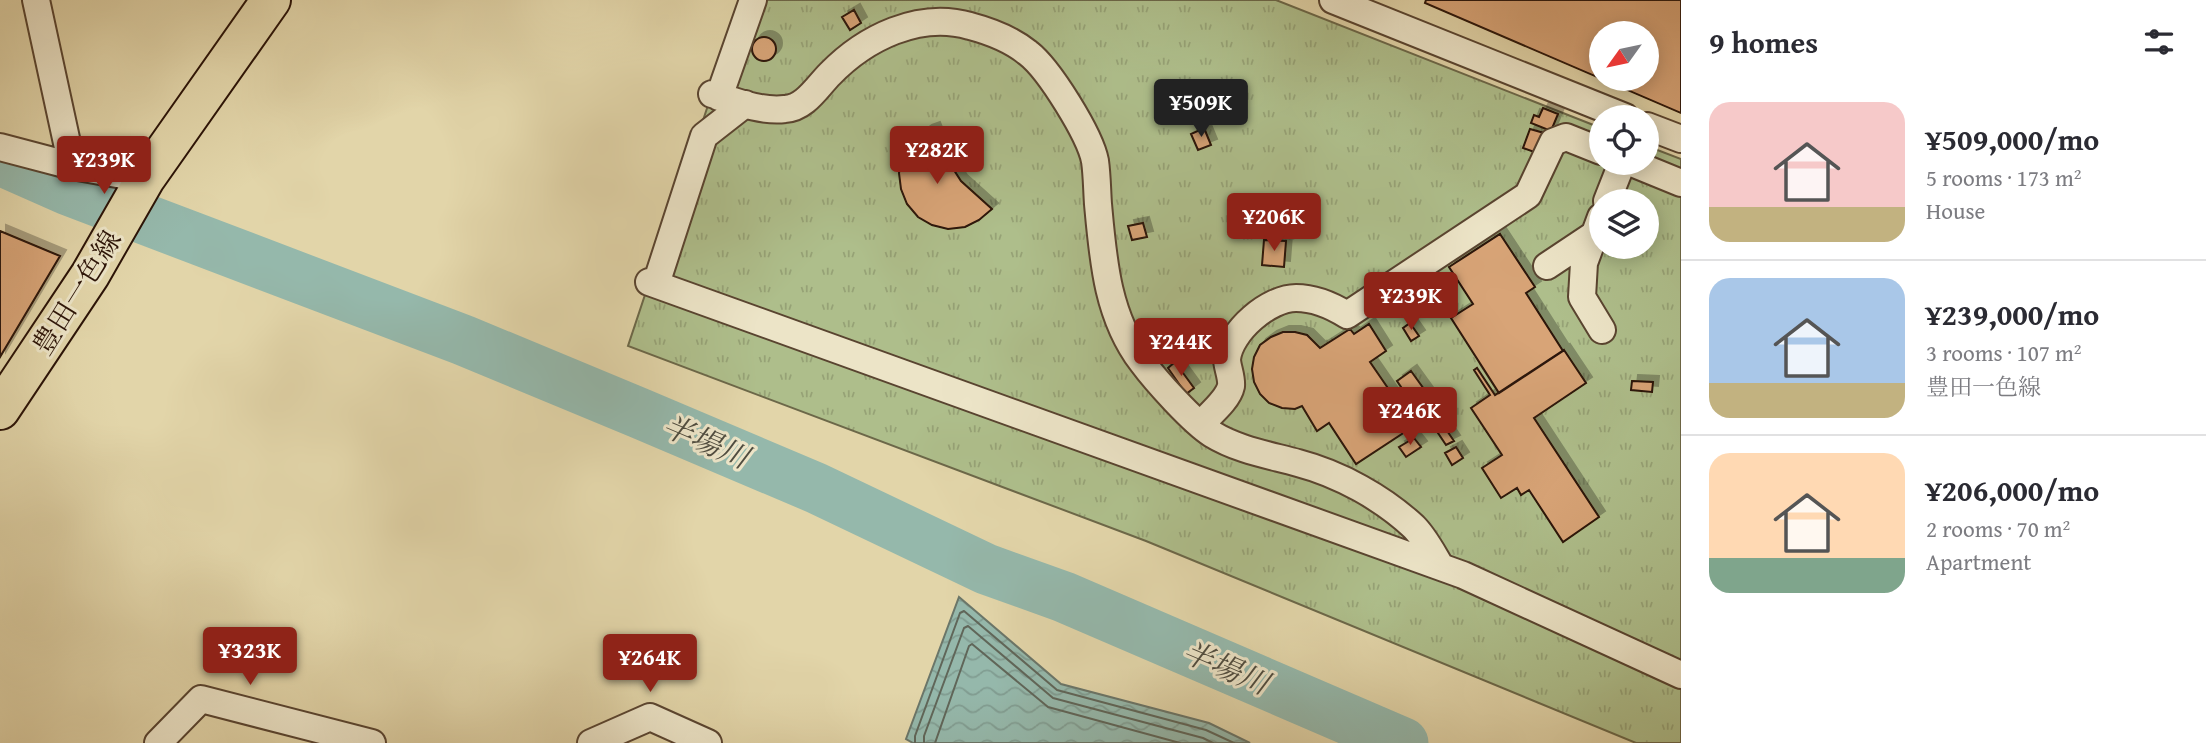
<!DOCTYPE html>
<html lang="en">
<head>
<meta charset="utf-8">
<style>
  body { margin:0; font-family:"Gentium Book Plus","Noto Serif JP",serif; background:#f2f2f3; color:#2b2b33; height:100vh; display:flex; flex-direction:column; font-size:26px; white-space:nowrap }
  * { box-sizing:border-box; margin:0 }
  p { font-size:23px; color:#7c7c81 }
  .icon { flex:none; width:38px; height:38px; fill:none; stroke:currentColor; stroke-width:2; stroke-linecap:round; stroke-linejoin:round }
  .map { position:relative; flex:1; overflow:hidden }
  .panel { display:flex; flex-direction:column; background:#fff; width:525px }
  .panel>* { flex:none }
  .needle { width:46px; rotate:237deg }
  .tools { position:absolute; left:1589px; top:21px; display:grid; gap:14px }
  .tools a { display:grid; place-items:center; width:70px; height:70px; border-radius:50%; background:#fff; box-shadow:0 4px 18px #0003; font-size:35px }
  .price { position:absolute; translate:-50% -60px; padding:0 16px; border-radius:7px; background:#8f2418; color:#fff; font-size:23px; line-height:46px; filter:drop-shadow(0 2px 4px #0008) }
  .price::after { content:''; position:absolute; left:50%; top:42px; width:21px; height:16px; margin-left:-10px; background:inherit; clip-path:polygon(0 0,100% 0,50% 100%) }
  .price.on { background:#222; color:#fff }
  ul { padding:0; list-style:none }
  li { display:flex; align-items:center; gap:21px; height:175px; padding:0 28px }
  li+li { border-top:2px solid #e1e1e2 }
  li span { display:grid; place-items:center; flex:none; width:196px; height:140px; border-radius:21px; color:#555 }
  li>.icon { margin-inline-start:auto }
  span .icon { width:84px; height:84px; fill:#fffc; stroke-width:1 }
  li b { font-size:30px }
  h2 { display:flex; justify-content:space-between; align-items:center; height:84px; padding:0 28px; font-size:30px }
  main { display:flex; flex:1; min-height:0 }
  .map>svg:first-child { display:block }
  .park { fill:url(#park-tufts); stroke:#6c6849; stroke-width:2; fill-rule:evenodd }
  .water { fill:url(#water-waves); stroke:#6b7669; stroke-width:2 }
  .lines { fill:none; stroke-linecap:round; stroke-linejoin:round }
  .shore { stroke:#606659; stroke-width:2 }
  .river { stroke:#95b8ab; stroke-width:51 }
  .building { fill:#d8a477; stroke:#2b1307; stroke-width:2; fill-rule:evenodd; filter:url(#shadow) }
  .street-casing { stroke:#594430; stroke-width:30 }
  .primary-casing { stroke:#2b1307; stroke-width:42 }
  .street { stroke:#ece4c7; stroke-width:26 }
  .primary { stroke:#e2d5a9; stroke-width:38 }
  .labels { text-anchor:middle; dominant-baseline:central; stroke-width:6; stroke-linejoin:round; paint-order:stroke }
  .street-label { font-size:28px; fill:#2b1307; stroke:#ece4c7 }
  .water-label { font-size:30px; font-style:italic; fill:#504d40; stroke:#ece4c7 }
</style>
</head>
<body>
<main>
<div class="map">
<svg width="1681" height="743" viewBox="0 0 1681 743">
  <defs>
    <pattern id="park-tufts" width="24" height="20" patternUnits="userSpaceOnUse" patternTransform="scale(1.75)"><rect width="24" height="20" fill="#aebe8b"/><path d="M3 7l-1-3M5 7V3M7 7l1-3M15 17l-1-3M17 17v-4M19 17l1-3" fill="none" stroke="#96a276"/></pattern>
    <pattern id="water-waves" width="16" height="10" patternUnits="userSpaceOnUse" patternTransform="scale(1.75)"><rect width="16" height="10" fill="#95b8ab"/><path d="M0 5q4-4 8 0t8 0" fill="none" stroke="#819d92"/></pattern>
    <filter id="shadow"><feDropShadow dx="6" dy="-6" stdDeviation="0" flood-color="#0004"/></filter>
  </defs>
  <rect width="100%" height="100%" fill="#e2d5a9"/>
  <filter id="stains"><feTurbulence type="fractalNoise" baseFrequency=".00286" numOctaves="4"/><feColorMatrix values="0 0 0 0 .2 0 0 0 0 .09 0 0 0 0 .02 0 0 0 .5 -.17"/></filter>
  <radialGradient id="worn" r=".72"><stop offset=".6" stop-color="#630" stop-opacity="0"/><stop offset="1" stop-color="#630" stop-opacity=".3"/></radialGradient>
  <path class="park" d="M743 0H1276L1601 128V163H1647V146L1681 159V743H1636L1146 541 628 346ZM1601 201H1647V247H1601Z"/>
  <path class="water" d="M959 597 1061 684 1209 723 1250 743H913L906 739Z"/>
  <g class="lines">
    <path class="shore" d="M915 743V736L960 613 964 611 1057 690 1206 730 1234 743
      M924 743V736L964 628 968 626 1053 698 1203 738 1213 743
      M935 743 969 646 972 644 1048 707 1180 743"/>
    <path class="river" d="M0 160 68 190 463 340 639 413 816 488 986 569 1064 597 1403 743"/>
  </g>
  <path class="building" d="M1426 0H1681V113L1425 3ZM1601 33H1647V79H1601Z
    M854 10 861 23 850 30 842 17Z
    M752 49a12 12 0 1 1 24 0a12 12 0 1 1-24 0Z
    M1543 108 1558 114 1551 131 1531 123 1534 115 1539 117Z
    M934 128 945 156 961 181 992 209 979 220 965 227 948 229 932 225 918 217 907 204 901 189 899 173 902 157 912 142 926 131Z
    M1204 128 1211 145 1198 150 1191 134Z
    M1530 129 1544 133 1537 153 1523 148Z
    M1143 223 1147 237 1132 240 1128 226Z
    M0 231 60 256 0 357Z
    M1500 234 1535 287 1526 293 1563 351 1499 393 1451 318 1473 304 1449 267Z
    M1264 240 1286 241 1284 267 1262 265Z
    M1410 323 1419 336 1411 341 1403 328Z
    M1369 324 1386 351 1370 362 1414 426 1356 464 1329 423 1317 431 1302 406 1295 409 1282 408 1269 403 1260 394 1254 382 1252 369 1254 357 1260 345 1271 337 1283 332H1295L1307 335 1320 348 1350 329 1354 334Z
    M1564 350 1586 383 1534 418 1599 517 1563 542 1529 490 1521 495 1517 488 1501 498 1482 468 1502 455 1471 408 1490 395 1474 370 1477 368 1495 395Z
    M1175 362 1194 388 1186 394 1168 368Z
    M1411 371 1429 396 1414 406 1397 381Z
    M1632 381 1653 382 1652 392 1631 390Z
    M1443 425 1454 441 1446 445 1436 430Z
    M1414 438 1421 447 1406 457 1399 447Z
    M1456 447 1463 458 1452 465 1445 453Z"/>
  <g class="lines">
    <g class="street-casing">
      <path id="street" d="M1333 0 1625 117
        M712 94C734 101 761 112 785 109 805 108 817 87 830 74 865 38 919 11 970 26 989 31 1012 40 1028 53 1049 69 1090 135 1095 161 1097 175 1097 190 1098 204 1103 259 1107 316 1142 362 1156 381 1193 422 1212 434 1238 450 1269 455 1298 463 1340 474 1383 498 1414 527 1425 538 1433 554 1441 567
        M719 97 753 0
        M1647 126 1681 139
        M0 147 72 166 36 0
        M1632 163 1681 183
        M72 166 145 179
        M1607 201 1622 163
        M1601 217 1584 263 1582 297 1602 330
        M1547 266 1595 234
        M649 282 1463 575 1681 675
        M656 284 704 136 745 104
        M1201 424C1210 414 1228 400 1231 386 1232 377 1227 367 1227 359 1230 331 1269 298 1296 298 1315 298 1331 305 1347 315L1528 195 1553 142 1566 137 1601 151
        M158 743 201 699 372 743
        M591 743 650 717 708 743"/>
    </g>
    <g class="primary-casing">
      <path id="primary" d="M0 410 90 275 145 179 271 0"/>
    </g>
    <use href="#street" class="street"/>
    <use href="#primary" class="primary"/>
  </g>
  <g class="labels">
    <g class="street-label">
      <text transform="translate(76 292) rotate(-58)">豊田一色線</text>
    </g>
    <g class="water-label">
      <text transform="translate(706 441) rotate(23)">半場川</text>
      <text transform="translate(1226 667) rotate(23)">半場川</text>
    </g>
  </g>
  <rect width="100%" height="100%" filter="url(#stains)"/>
  <rect width="100%" height="100%" fill="url(#worn)"/>
</svg>
<div class="tools">
<a><svg class="needle" viewBox="-14 -14 28 28"><path d="M0-13l5 13h-10z" fill="#e53935"/><path d="M0 13l5-13h-10z" fill="#7c7c81"/></svg></a>
<a><svg class="icon" aria-label="locate" viewBox="0 0 24 24"><circle cx="12" cy="12" r="6"/><path d="M12 2v4M12 18v4M2 12h4M18 12h4"/></svg></a>
<a><svg class="icon" aria-label="layers" viewBox="0 0 24 24"><path d="M12 4l9 5-9 5-9-5zM3 14l9 5 9-5"/></svg></a>
</div>
<b class="price on" style="left:1201px;top:139px">¥509K</b>
<b class="price" style="left:937px;top:186px">¥282K</b>
<b class="price" style="left:104px;top:196px">¥239K</b>
<b class="price" style="left:1274px;top:253px">¥206K</b>
<b class="price" style="left:1411px;top:332px">¥239K</b>
<b class="price" style="left:1181px;top:378px">¥244K</b>
<b class="price" style="left:1410px;top:447px">¥246K</b>
<b class="price" style="left:250px;top:687px">¥323K</b>
<b class="price" style="left:650px;top:694px">¥264K</b>
</div>
<section class="panel">
<h2>9 homes<svg class="icon" aria-label="filters" viewBox="0 0 24 24"><path d="M4 7h16M4 17h16"/><circle cx="9" cy="7" r="2"/><circle cx="15" cy="17" r="2"/></svg></h2>
<ul>
<li><span style="background:linear-gradient(#f6c9c9 75%,#c2b280 0)"><svg class="icon" aria-label="home" viewBox="0 0 24 24"><path d="M3 11l9-7 9 7M6 9v11h12V9"/></svg></span><div><b>¥509,000/mo</b><p>5 rooms · 173 m²</p><p>House</p></div></li>
<li><span style="background:linear-gradient(#a9c7e8 75%,#c2b280 0)"><svg class="icon" aria-label="home" viewBox="0 0 24 24"><path d="M3 11l9-7 9 7M6 9v11h12V9"/></svg></span><div><b>¥239,000/mo</b><p>3 rooms · 107 m²</p><p>豊田一色線</p></div></li>
<li><span style="background:linear-gradient(#ffd9b3 75%,#7fa58c 0)"><svg class="icon" aria-label="home" viewBox="0 0 24 24"><path d="M3 11l9-7 9 7M6 9v11h12V9"/></svg></span><div><b>¥206,000/mo</b><p>2 rooms · 70 m²</p><p>Apartment</p></div></li>
</ul>
</section>
</main>
</body>
</html>
